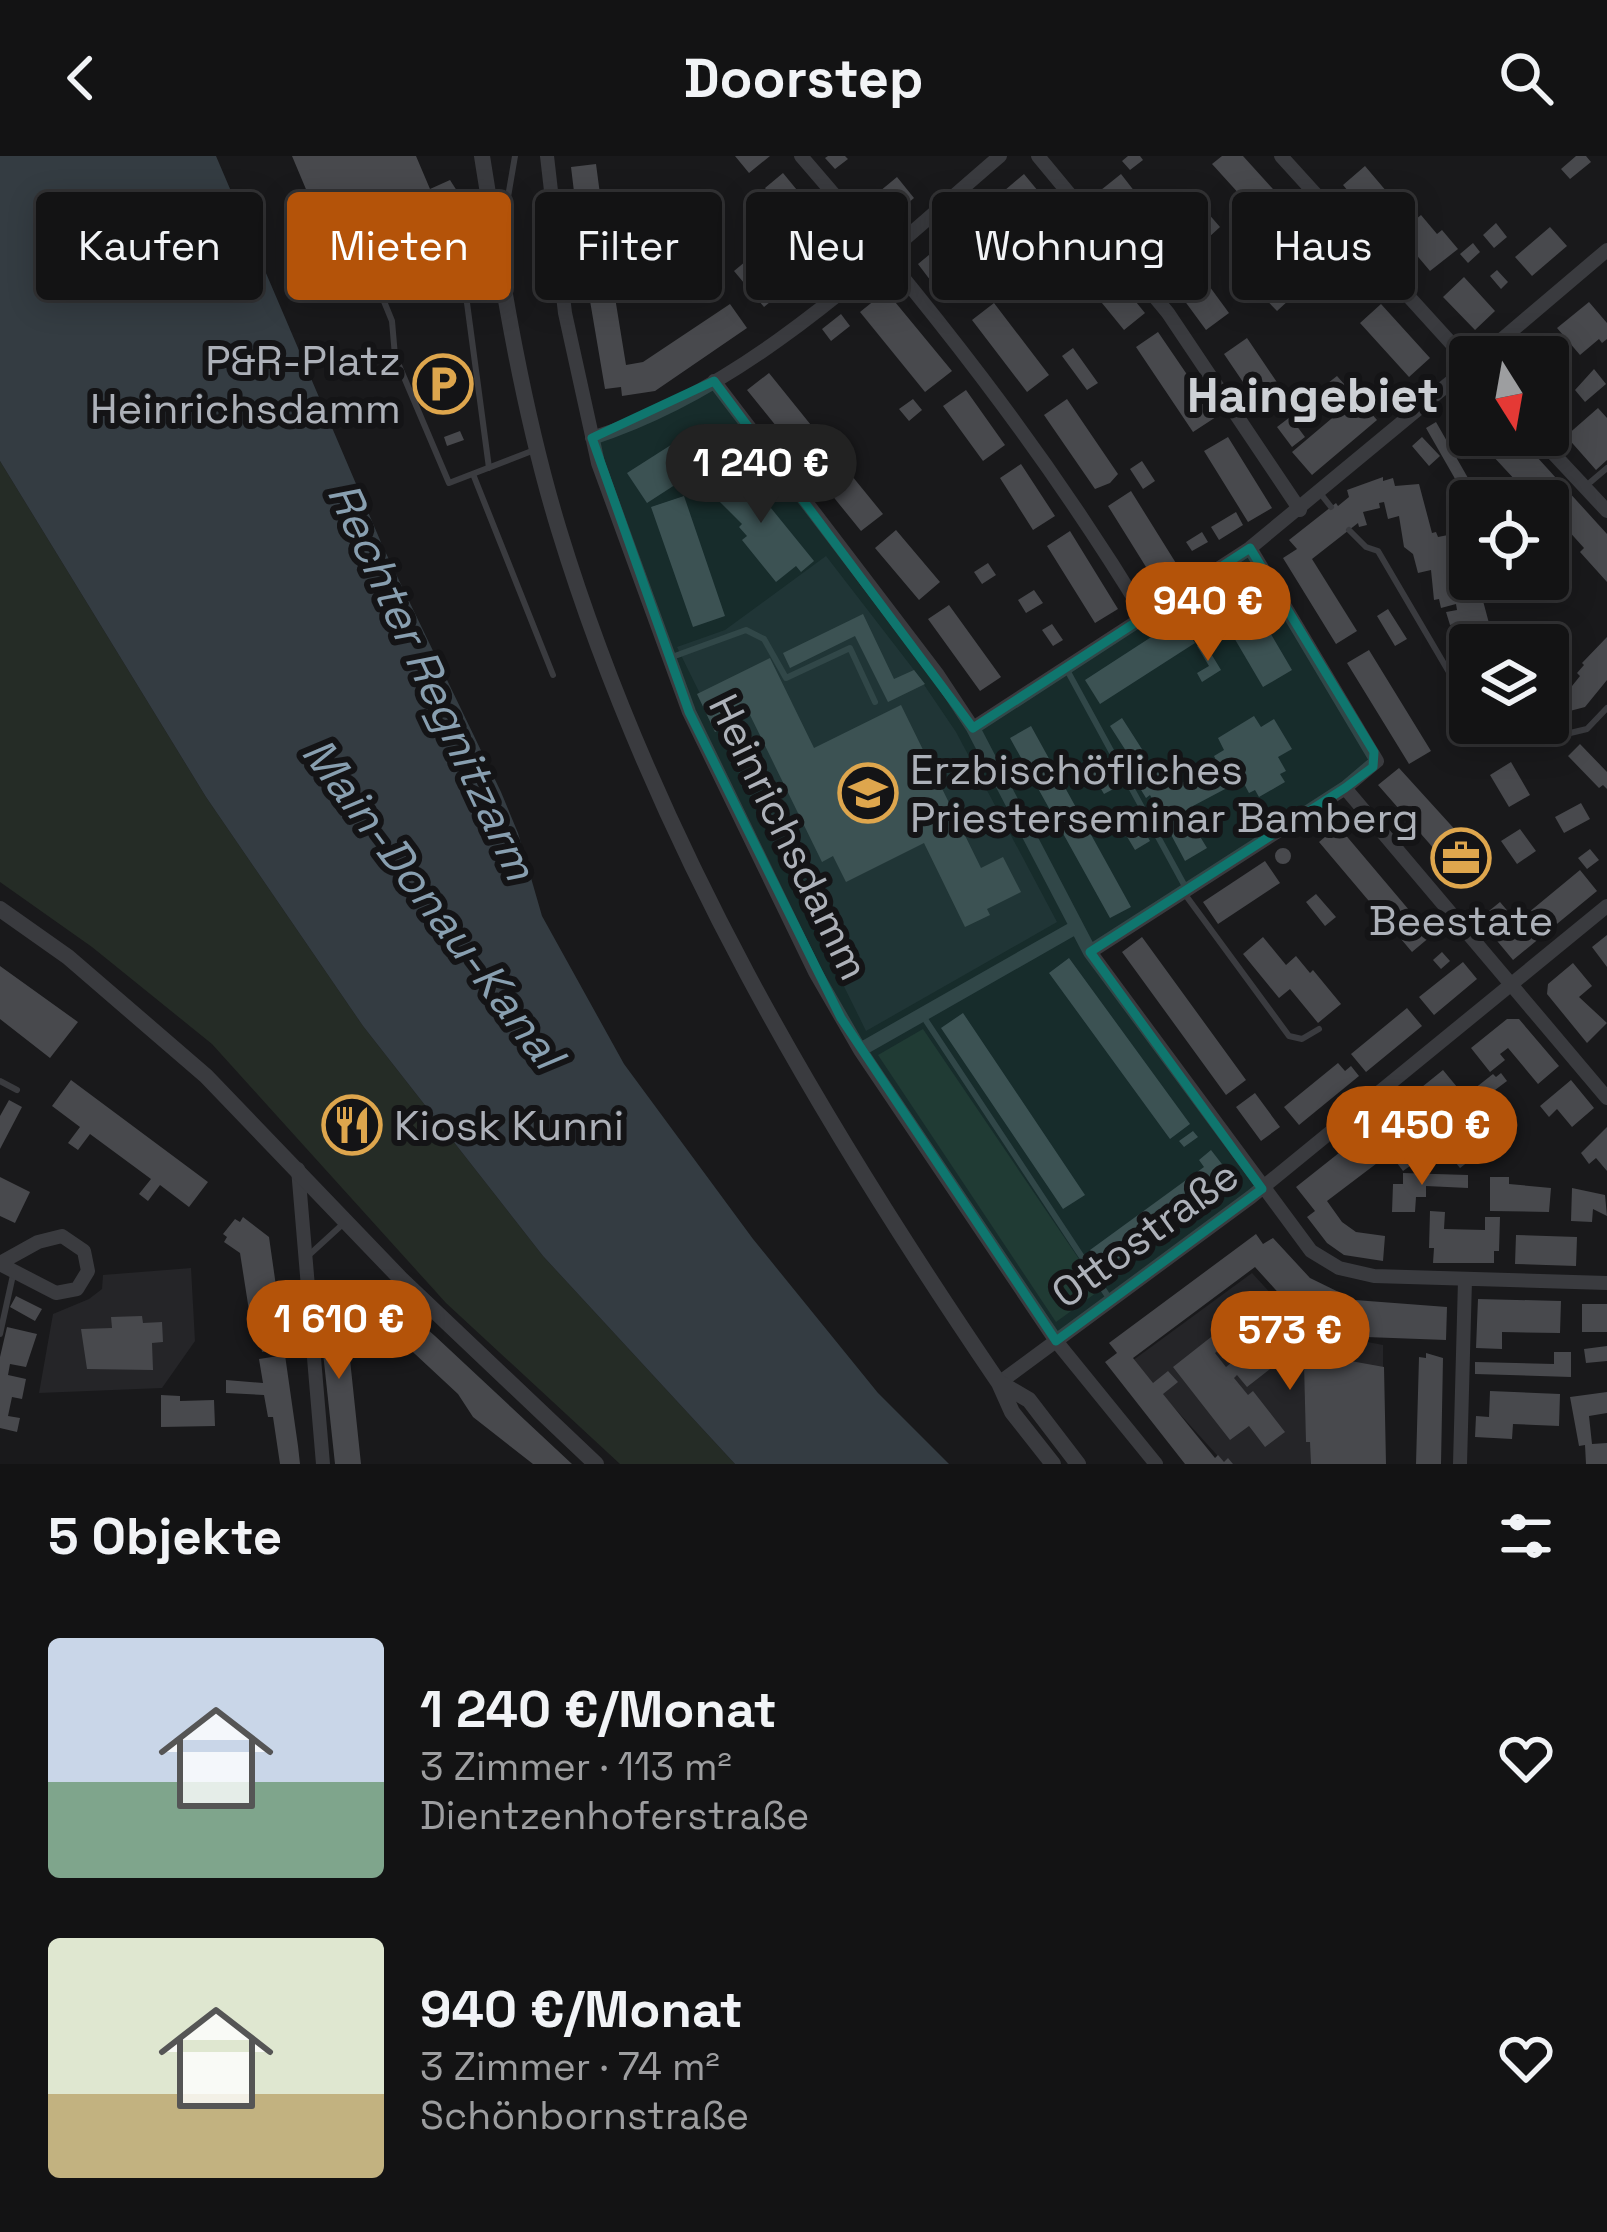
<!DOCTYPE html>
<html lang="de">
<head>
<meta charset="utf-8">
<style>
  body { margin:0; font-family:"Space Grotesk",sans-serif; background:#202022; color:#f1f3f6; height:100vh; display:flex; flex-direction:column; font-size:45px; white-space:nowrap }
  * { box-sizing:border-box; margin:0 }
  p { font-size:39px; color:#9d9ea0 }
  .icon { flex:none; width:66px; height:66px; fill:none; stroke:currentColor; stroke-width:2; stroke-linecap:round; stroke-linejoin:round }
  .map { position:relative; height:1308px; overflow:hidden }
  .sheet { display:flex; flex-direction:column; background:#131314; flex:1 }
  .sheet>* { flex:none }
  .top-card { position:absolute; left:36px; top:36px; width:1536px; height:108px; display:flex; gap:24px }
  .needle { width:78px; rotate:169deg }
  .tools { position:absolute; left:1449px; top:180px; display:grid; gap:24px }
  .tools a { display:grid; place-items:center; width:120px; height:120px; border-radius:12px; background:#131314; box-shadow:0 6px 30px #0003,0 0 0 3px #323234; font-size:60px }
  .price { position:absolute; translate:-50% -102px; padding:0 27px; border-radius:42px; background:#b45309; color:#fff; font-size:39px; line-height:78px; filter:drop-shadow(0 3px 6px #0008) }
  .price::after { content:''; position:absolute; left:50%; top:72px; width:36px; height:27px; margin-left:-18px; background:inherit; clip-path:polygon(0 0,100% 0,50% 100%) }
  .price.selected { background:#222; color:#fff }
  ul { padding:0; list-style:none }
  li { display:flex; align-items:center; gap:36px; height:300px; padding:0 48px }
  li span { display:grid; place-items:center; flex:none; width:336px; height:240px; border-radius:12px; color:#555 }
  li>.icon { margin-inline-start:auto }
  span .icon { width:144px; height:144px; fill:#fffc; stroke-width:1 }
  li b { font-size:51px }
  h2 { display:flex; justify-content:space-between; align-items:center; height:144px; padding:0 48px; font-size:51px }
  .pill { padding:0 42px; border-radius:12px; background:#131314; box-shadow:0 6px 30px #0003,0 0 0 3px #323234; font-size:42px; line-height:108px }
  .pill.selected { background:#b45309; color:#fff }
  header { display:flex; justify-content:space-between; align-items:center; height:156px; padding:0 48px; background:#131314; font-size:54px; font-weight:700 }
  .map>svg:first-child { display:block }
  .built { fill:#252528 }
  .green { fill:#252c26 }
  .water { fill:#343c42 }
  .building { fill:#48494d; fill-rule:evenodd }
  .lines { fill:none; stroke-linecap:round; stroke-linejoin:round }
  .service { stroke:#3a3b3f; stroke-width:6 }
  .minor { stroke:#3a3b3f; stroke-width:14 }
  .tertiary { stroke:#3a3b3f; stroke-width:16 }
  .marked { fill:#0f766e; fill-opacity:0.2; stroke:#0f766e; stroke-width:9; stroke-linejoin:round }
  .labels { text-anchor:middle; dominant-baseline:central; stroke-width:12; stroke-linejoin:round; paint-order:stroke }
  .poi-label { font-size:42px; fill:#adb1b9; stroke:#141416; text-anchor:start }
  .street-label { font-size:42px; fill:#adb1b9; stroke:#141416 }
  .water-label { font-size:45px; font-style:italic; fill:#889fb0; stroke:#141416 }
  .quarter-label { font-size:48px; font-weight:bold; fill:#cdd0d5; stroke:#141416 }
</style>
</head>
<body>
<header><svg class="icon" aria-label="back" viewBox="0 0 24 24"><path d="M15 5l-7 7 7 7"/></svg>Doorstep<svg class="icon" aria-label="search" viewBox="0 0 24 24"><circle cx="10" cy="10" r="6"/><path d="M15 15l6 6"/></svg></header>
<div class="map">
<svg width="1607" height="1308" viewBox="0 0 1607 1308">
  <rect width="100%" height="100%" fill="#19191b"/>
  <path class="built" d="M826 400 914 514 956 576 1057 766 866 875 677 491 725 474Z
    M191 1112 195 1185 162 1232 39 1237 53 1158 89 1143 102 1133 103 1119Z
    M1252 1117 1275 1142 1332 1179 1383 1189V1308H1225L1132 1205Z"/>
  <path class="green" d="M0 305 206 641 363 870 543 1100 735 1308H620L446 1147 212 888 92 791 0 726Z
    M923 873 1100 1134 1056 1166 878 899Z"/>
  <path class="water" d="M0 0H216L383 391 501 636 518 677 542 760 624 908 753 1083 878 1237 949 1308H735L543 1100 363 870 206 641 0 305Z"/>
  <path class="building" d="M292 0H416L430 33 450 24 466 49 440 55 451 83 345 126Z
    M735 0H770L749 17Z
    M828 0H845L848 3 835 13 825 2Z
    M1128 0H1140L1143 4 1130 14 1122 5Z
    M1222 0H1243L1282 43 1261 62 1212 8Z
    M1576 0H1586L1591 6 1570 23 1561 13Z
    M596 8 609 106 583 110 571 11Z
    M1365 10 1398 49 1376 68 1343 29Z
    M783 17 815 56 811 60 839 101 820 114 792 74 797 71 765 32Z
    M1024 18 1043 41 1003 75 984 52Z
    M1121 18 1167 77 1147 93 1101 34Z
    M897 21 914 42 886 66 868 45Z
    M1200 48 1220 71 1208 82 1188 59Z
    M1421 59 1437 78 1442 74 1458 93 1430 115 1414 96 1408 101 1393 82Z
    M1496 67 1507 81 1494 92 1483 79Z
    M1074 70 1145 157 1124 174 1053 87Z
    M1309 70 1357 124 1336 143 1288 89Z
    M1550 71 1567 90 1532 120 1515 101Z
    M993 85 1011 108 998 118 980 95Z
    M1473 87 1480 96 1468 107 1460 98Z
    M941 89 955 107 950 111 956 119 966 111 975 123 946 145 918 108Z
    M1185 97 1229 157 1206 174 1162 114Z
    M752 100 782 136 764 151 734 115Z
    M1497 114 1508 126 1501 133 1490 120Z
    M1267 121 1289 144 1277 155 1255 132Z
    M1464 121 1495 155 1475 174 1443 141Z
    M613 129 626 209 643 206 730 148 747 172 655 235 622 240 621 231 605 233 588 133Z
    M886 135 952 215 925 236 860 156Z
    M1589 146 1607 167V183L1602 187 1599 183 1580 199 1557 172Z
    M994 147 1049 219 1027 236 972 164Z
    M1381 148 1430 202 1409 221 1360 167Z
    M841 158 850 170 831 185 822 173Z
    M1158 176 1216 261 1193 276 1136 191Z
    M1247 182 1289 244 1266 260 1224 198Z
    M1073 192 1098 227 1087 234 1062 200Z
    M1548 204 1561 219 1550 229 1548 226Z
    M1594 213 1606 228 1585 246 1575 234Z
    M769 217 819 279 797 296 747 234Z
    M1337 220 1352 237 1343 244 1328 227Z
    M966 234 1005 289 983 305 943 250Z
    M1470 235V279H1517L1607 378V426L1580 396 1584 392 1548 352V345H1541L1534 336 1530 340 1491 298 1488 300 1479 290 1476 293 1465 281 1469 279 1453 261 1460 254 1455 249Z
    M1357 241 1377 264 1312 319 1292 296Z
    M913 243 922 254 909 265 899 253Z
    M1067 243 1118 318 1110 327 1095 333 1044 259Z
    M1598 252 1607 262V304L1596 314 1566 280Z
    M1290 261 1305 281 1292 291 1277 271Z
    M1436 266 1468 322 1458 328 1426 272Z
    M696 273 715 303 647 347 627 317Z
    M460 275 464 284 447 290 444 281Z
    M1228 281 1272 352 1248 366 1204 295Z
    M1422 281 1440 300 1429 310 1412 290Z
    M839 304 883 358 861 375 818 322Z
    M1142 305 1155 325 1143 333 1130 313Z
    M1021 308 1055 360 1033 374 1000 322Z
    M736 309 814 405 801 416 796 410 776 426 742 384 747 380 739 371 742 368 715 341 719 337 711 328Z
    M1383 321V325L1393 322 1395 330 1419 328 1432 377 1436 376 1438 381 1448 379 1462 430 1467 429 1468 433 1479 430 1493 482 1498 481 1499 487 1510 484 1511 489H1470V496L1466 497 1462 466 1450 469 1446 456 1457 454 1456 448 1441 452 1439 443 1434 444 1431 414 1418 417 1413 398 1404 391 1399 360 1388 363 1384 346 1379 347 1380 352 1363 356 1367 369 1359 371 1358 367 1312 403 1357 475 1336 488 1283 402 1297 393 1289 384 1336 347 1338 350 1349 341 1347 334Z
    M1471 323 1487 345H1470L1460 331Z
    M1131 335 1179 412 1156 427 1108 350Z
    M684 340 725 460 693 471 651 351Z
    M1236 356 1243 369 1219 384 1211 371Z
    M896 374 940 426 919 444 875 392Z
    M1070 375 1118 453 1095 467 1047 390Z
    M1202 376 1208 386 1192 395 1186 386Z
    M988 407 996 419 982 428 974 416Z
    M1242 429 1292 514 1263 531 1213 446Z
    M1034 434 1043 447 1026 457 1018 444Z
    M1211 446 1218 457 1197 470 1190 459Z
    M949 449 1001 521 980 535 928 463Z
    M1388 453 1407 483 1395 490 1377 460Z
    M863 458 894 523 914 514 925 528 888 546 855 480 790 512 783 497Z
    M1179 463 1195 487 1100 548 1085 524Z
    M1052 468 1063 484 1053 490 1042 474Z
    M1607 481V524L1585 551 1566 556 1568 566 1561 568 1558 555 1548 558V536L1572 530 1580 520 1577 517 1584 509 1582 507Z
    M1204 486 1221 514 1202 526 1197 517 1209 510 1197 490Z
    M1369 494 1431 595 1409 608 1347 507Z
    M770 502 814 592 901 549 981 712 1003 701 1021 736 987 753 990 759 965 771 924 687 846 726 833 700 822 706 750 559 715 576 697 538Z
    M1254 560 1261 571 1274 563 1292 593 1278 601 1286 615 1280 618 1285 626 1259 641 1255 634 1249 637 1242 624 1193 650 1199 659 1190 664 1207 692 1185 705 1150 639 1146 642 1135 624 1167 605 1180 628 1217 606 1214 600 1224 594 1218 582Z
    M1122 562 1147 601 1135 609 1110 570Z
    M1031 570 1131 751 1110 762 1010 582Z
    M1580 588 1607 616V633L1603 629 1599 632 1568 600Z
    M1511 606 1530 639 1509 651 1490 619Z
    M1107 607 1119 630 1104 638 1091 616Z
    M1399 612 1479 700 1457 719 1378 629Z
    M1581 647 1590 663 1564 677 1555 661Z
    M1142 670 1150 685 1135 694 1126 679Z
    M1338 670 1431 780 1412 796 1319 686Z
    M1520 673 1536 695 1517 708 1501 685Z
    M1275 700a8 8 0 1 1 16 0a8 8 0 1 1-16 0Z
    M1590 693 1599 704 1587 713 1578 702Z
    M1265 705 1280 727 1218 768 1203 746Z
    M1580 714 1597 735 1513 804 1488 774 1493 770 1484 759 1500 746 1517 766Z
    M1316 738 1336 761 1325 770 1306 746Z
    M1607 779V811L1592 791Z
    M1142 781 1246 924 1226 939 1122 796Z
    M1263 781 1286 809 1296 800 1310 817 1313 814 1341 848 1318 867 1290 833 1279 842 1243 798Z
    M1442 796 1450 805 1441 813 1433 804Z
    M1069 802 1190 968 1170 983 1049 817Z
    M1463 806 1477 823 1434 859 1419 841Z
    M1573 807 1592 830 1579 841 1607 867 1587 887 1547 838 1548 828Z
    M0 810 78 866 50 902 0 863Z
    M1407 852 1422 870 1366 916 1351 898Z
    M963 857 1085 1039 1063 1053 941 872Z
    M1507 863H1519L1559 910 1538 928 1508 892 1500 898 1505 904 1490 916 1471 892Z
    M1338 907 1345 915 1351 910 1359 920 1299 969 1284 951Z
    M1443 914 1471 948 1455 961 1448 952 1433 964 1439 972 1422 985 1396 952Z
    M1501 917 1507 925 1495 934 1516 961 1504 971 1507 976 1460 1012 1447 996 1495 960 1474 933 1493 918 1496 921Z
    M71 924 208 1026 189 1051 160 1029 148 1045 139 1038 151 1023 90 978 78 994 68 987 80 971 52 950Z
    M1571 924 1594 952 1572 971 1557 953 1549 961 1540 950Z
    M1255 937 1280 971 1261 985 1236 951Z
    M9 944 22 951 0 993V960Z
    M346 947 352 954 363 952 371 962 366 973 357 975 354 984 342 986 334 977 338 966 332 958 336 949Z
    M1378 966 1397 992 1327 1045 1342 1066 1356 1076 1385 1080 1383 1105 1344 1099 1327 1087 1307 1061 1315 1055 1296 1031Z
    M1607 971V1015L1596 1002 1589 1008 1581 997Z
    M1193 975 1198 981 1184 991 1179 985Z
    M1211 994 1225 1012 1212 1022 1218 1030 1104 1113 1090 1094 1204 1011 1199 1004Z
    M1414 994 1421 1002 1403 1015 1397 1007Z
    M1403 1017 1468 1019V1032L1426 1030V1041H1416L1415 1056H1392L1393 1028H1403Z
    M0 1021 30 1036 15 1067 0 1060Z
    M1490 1021H1509V1028L1551 1032 1549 1056 1490 1055Z
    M1572 1032 1605 1039 1607 1060 1593 1053 1592 1066 1571 1065Z
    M1430 1055 1445 1056 1444 1073 1485 1074V1061H1500L1499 1095H1494V1107H1433L1434 1092H1429Z
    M243 1061 269 1081 285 1193 262 1196 257 1161H250L240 1097 224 1086 227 1081 223 1078 235 1063 240 1066Z
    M1256 1078 1263 1088 1273 1082 1310 1122 1355 1144 1447 1151 1446 1184 1366 1181 1329 1171 1292 1152 1255 1111 1133 1202 1153 1227 1168 1215 1178 1226 1163 1238 1215 1302 1218 1299 1224 1306 1228 1302 1233 1308H1185L1105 1206 1117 1197 1109 1187Z
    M1516 1079 1577 1081 1576 1110 1515 1108Z
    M16 1140 42 1153 35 1165 10 1151Z
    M389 1140 435 1180 572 1308H533L473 1261 458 1238 372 1158Z
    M1478 1143 1561 1145 1560 1177 1502 1176V1193L1476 1192Z
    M1258 1144 1269 1158 1255 1168 1273 1191 1384 1211 1386 1308H1311L1310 1286H1306L1304 1208 1279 1206 1247 1231 1237 1219 1234 1222 1248 1239 1253 1235 1285 1276 1265 1291 1249 1270 1230 1284 1173 1211ZM1237 1180 1248 1193 1226 1211 1215 1197Z
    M346 1145 347 1175 361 1308H335L321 1178 318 1147Z
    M1582 1148H1607V1176H1582Z
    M142 1160 143 1167 162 1166 163 1186 152 1187 153 1214 87 1213 81 1173 112 1172 111 1161Z
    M7 1171 37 1178 26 1211 10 1208 8 1219 26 1223 22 1243 12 1241 8 1260 20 1262 17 1276 0 1272V1201Z
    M1607 1190V1205L1586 1207 1584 1193Z
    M1554 1196H1571V1221L1475 1218V1206L1554 1208Z
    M1426 1197 1443 1202 1441 1308H1416L1419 1201 1426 1202Z
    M285 1199 298 1290 300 1308H280L273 1261H268L264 1239 226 1237V1224L263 1227 259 1203Z
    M1490 1235 1560 1238 1559 1270 1513 1268 1512 1283 1475 1281 1476 1260 1489 1261Z
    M1607 1236V1257L1589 1260 1592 1288 1607 1287V1308H1586L1585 1289 1579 1290 1570 1241Z
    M161 1239 180 1240V1245L214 1244 215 1270 161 1271Z"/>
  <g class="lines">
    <path class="service" d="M501 82 515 0
      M446 85 465 132 489 312
      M372 116 392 165 395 200 449 327 537 293
      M473 318 553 519
      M1587 329 1607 312
      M1320 337 1331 351
      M1349 374 1366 391 1378 395 1470 552
      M672 501 746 474 764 483 786 522 850 492 875 546
      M1067 514 1187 734
      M1479 567 1490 586 1517 577 1566 578 1587 573 1607 552
      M1184 737 1289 880 1302 883 1319 873
      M923 860 1109 1142
      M0 925 17 934
      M309 1099 344 1067
      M0 1178 13 1119"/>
    <path class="minor" d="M547 0 565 157 598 307 689 556 815 816 860 894 1056 1185 1156 1308
      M801 0C929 148 1042 291 1144 459
      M1038 0 1168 157 1300 354
      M1281 0 1470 208
      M1481 201 1607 94
      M714 225 938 519 973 572 1090 796 1311 1095 1339 1112 1374 1120 1607 1127
      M1536 279 1607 355
      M592 282C749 232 877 105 1000 0
      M973 572 1250 392 1470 210
      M1345 632 1607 942
      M1090 796 1345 632 1377 605 1250 392
      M860 894 1076 771
      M298 1013 323 1308
      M0 1107 38 1086 62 1080 84 1095 88 1115 77 1133 56 1137 0 1108
      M999 1227 1251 1041 1607 750
      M1460 1308 1465 1124"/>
    <path class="tertiary" d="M482 0C502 125 522 253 559 374 654 684 818 961 999 1227L1012 1256 1053 1308
      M0 753 68 801 206 920 401 1123 596 1308
      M1000 1227 1029 1244 1078 1308"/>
  </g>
  <path class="marked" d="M714 225 973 572 1250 392 1374 596 1373 611 1345 632 1090 796 1262 1033 1056 1185 841 862 689 556 592 282Z"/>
  <defs>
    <g id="parking-ring" transform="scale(3)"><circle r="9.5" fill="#141416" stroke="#dea64d" stroke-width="1.5"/><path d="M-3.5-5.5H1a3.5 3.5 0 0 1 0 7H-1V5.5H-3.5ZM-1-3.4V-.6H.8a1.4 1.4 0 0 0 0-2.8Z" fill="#dea64d"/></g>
    <g id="university-ring" transform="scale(3)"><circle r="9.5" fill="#141416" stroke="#dea64d" stroke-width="1.5"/><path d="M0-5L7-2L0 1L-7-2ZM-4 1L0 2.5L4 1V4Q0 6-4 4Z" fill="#dea64d"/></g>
    <g id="office-ring" transform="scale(3)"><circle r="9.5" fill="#141416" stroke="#dea64d" stroke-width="1.5"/><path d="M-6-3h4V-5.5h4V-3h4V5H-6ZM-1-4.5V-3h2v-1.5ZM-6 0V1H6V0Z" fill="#dea64d"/></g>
    <g id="restaurant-ring" transform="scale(3)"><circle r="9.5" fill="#141416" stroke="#dea64d" stroke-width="1.5"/><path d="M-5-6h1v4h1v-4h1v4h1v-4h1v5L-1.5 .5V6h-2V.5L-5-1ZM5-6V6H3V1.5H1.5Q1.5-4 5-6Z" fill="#dea64d"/></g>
  </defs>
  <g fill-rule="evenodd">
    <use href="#parking-ring" x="443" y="228"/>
    <use href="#university-ring" x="868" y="637"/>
    <use href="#office-ring" x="1461" y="702"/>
    <use href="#restaurant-ring" x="352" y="969"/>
  </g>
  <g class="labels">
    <g class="poi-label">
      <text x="401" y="204" text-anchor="end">P&amp;R-Platz<tspan x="401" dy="48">Heinrichsdamm</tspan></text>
      <text x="910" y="613">Erzbischöfliches<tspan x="910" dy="48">Priesterseminar Bamberg</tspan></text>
      <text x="1461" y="764" text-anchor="middle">Beestate</text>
      <text x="394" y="969">Kiosk Kunni</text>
    </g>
    <g class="street-label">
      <text transform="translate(789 681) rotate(64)">Heinrichsdamm</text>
      <text transform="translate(1145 1078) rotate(-36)">Ottostraße</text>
    </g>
    <g class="water-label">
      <text transform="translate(432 525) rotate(65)">Rechter Regnitzarm</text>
      <text transform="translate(433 747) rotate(53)">Main-Donau-Kanal</text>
    </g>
    <g class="quarter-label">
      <text x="1313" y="239">Haingebiet</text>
    </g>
  </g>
</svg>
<div class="tools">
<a><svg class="needle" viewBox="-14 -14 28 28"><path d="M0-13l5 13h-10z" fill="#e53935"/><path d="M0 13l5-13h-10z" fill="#9d9ea0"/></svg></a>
<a><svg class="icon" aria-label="locate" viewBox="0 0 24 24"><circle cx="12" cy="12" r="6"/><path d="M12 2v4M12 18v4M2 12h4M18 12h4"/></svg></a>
<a><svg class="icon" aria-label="layers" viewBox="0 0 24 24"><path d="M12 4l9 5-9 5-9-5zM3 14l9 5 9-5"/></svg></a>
</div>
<b class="price selected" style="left:761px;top:370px">1 240 €</b>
<b class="price" style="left:1208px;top:508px">940 €</b>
<b class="price" style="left:1422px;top:1032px">1 450 €</b>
<b class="price" style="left:339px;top:1226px">1 610 €</b>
<b class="price" style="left:1290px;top:1237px">573 €</b>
<div class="top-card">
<a class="pill">Kaufen</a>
<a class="pill selected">Mieten</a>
<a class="pill">Filter</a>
<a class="pill">Neu</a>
<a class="pill">Wohnung</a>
<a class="pill">Haus</a>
</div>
</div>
<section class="sheet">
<h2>5 Objekte<svg class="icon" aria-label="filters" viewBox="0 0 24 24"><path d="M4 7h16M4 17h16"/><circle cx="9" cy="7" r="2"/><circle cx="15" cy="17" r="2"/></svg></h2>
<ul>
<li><span style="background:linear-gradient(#c9d6e8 60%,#7fa58c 0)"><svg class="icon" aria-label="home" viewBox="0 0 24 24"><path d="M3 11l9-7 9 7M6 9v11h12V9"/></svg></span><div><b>1 240 €/Monat</b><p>3 Zimmer · 113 m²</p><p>Dientzenhoferstraße</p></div><svg class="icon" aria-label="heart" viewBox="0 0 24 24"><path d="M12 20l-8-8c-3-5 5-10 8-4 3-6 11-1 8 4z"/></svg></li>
<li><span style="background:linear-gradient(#dfe7d0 65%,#c2b280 0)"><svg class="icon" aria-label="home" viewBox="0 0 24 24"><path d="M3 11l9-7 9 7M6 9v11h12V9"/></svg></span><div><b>940 €/Monat</b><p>3 Zimmer · 74 m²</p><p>Schönbornstraße</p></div><svg class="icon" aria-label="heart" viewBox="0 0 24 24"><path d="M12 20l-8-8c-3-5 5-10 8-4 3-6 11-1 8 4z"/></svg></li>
</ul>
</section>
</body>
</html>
